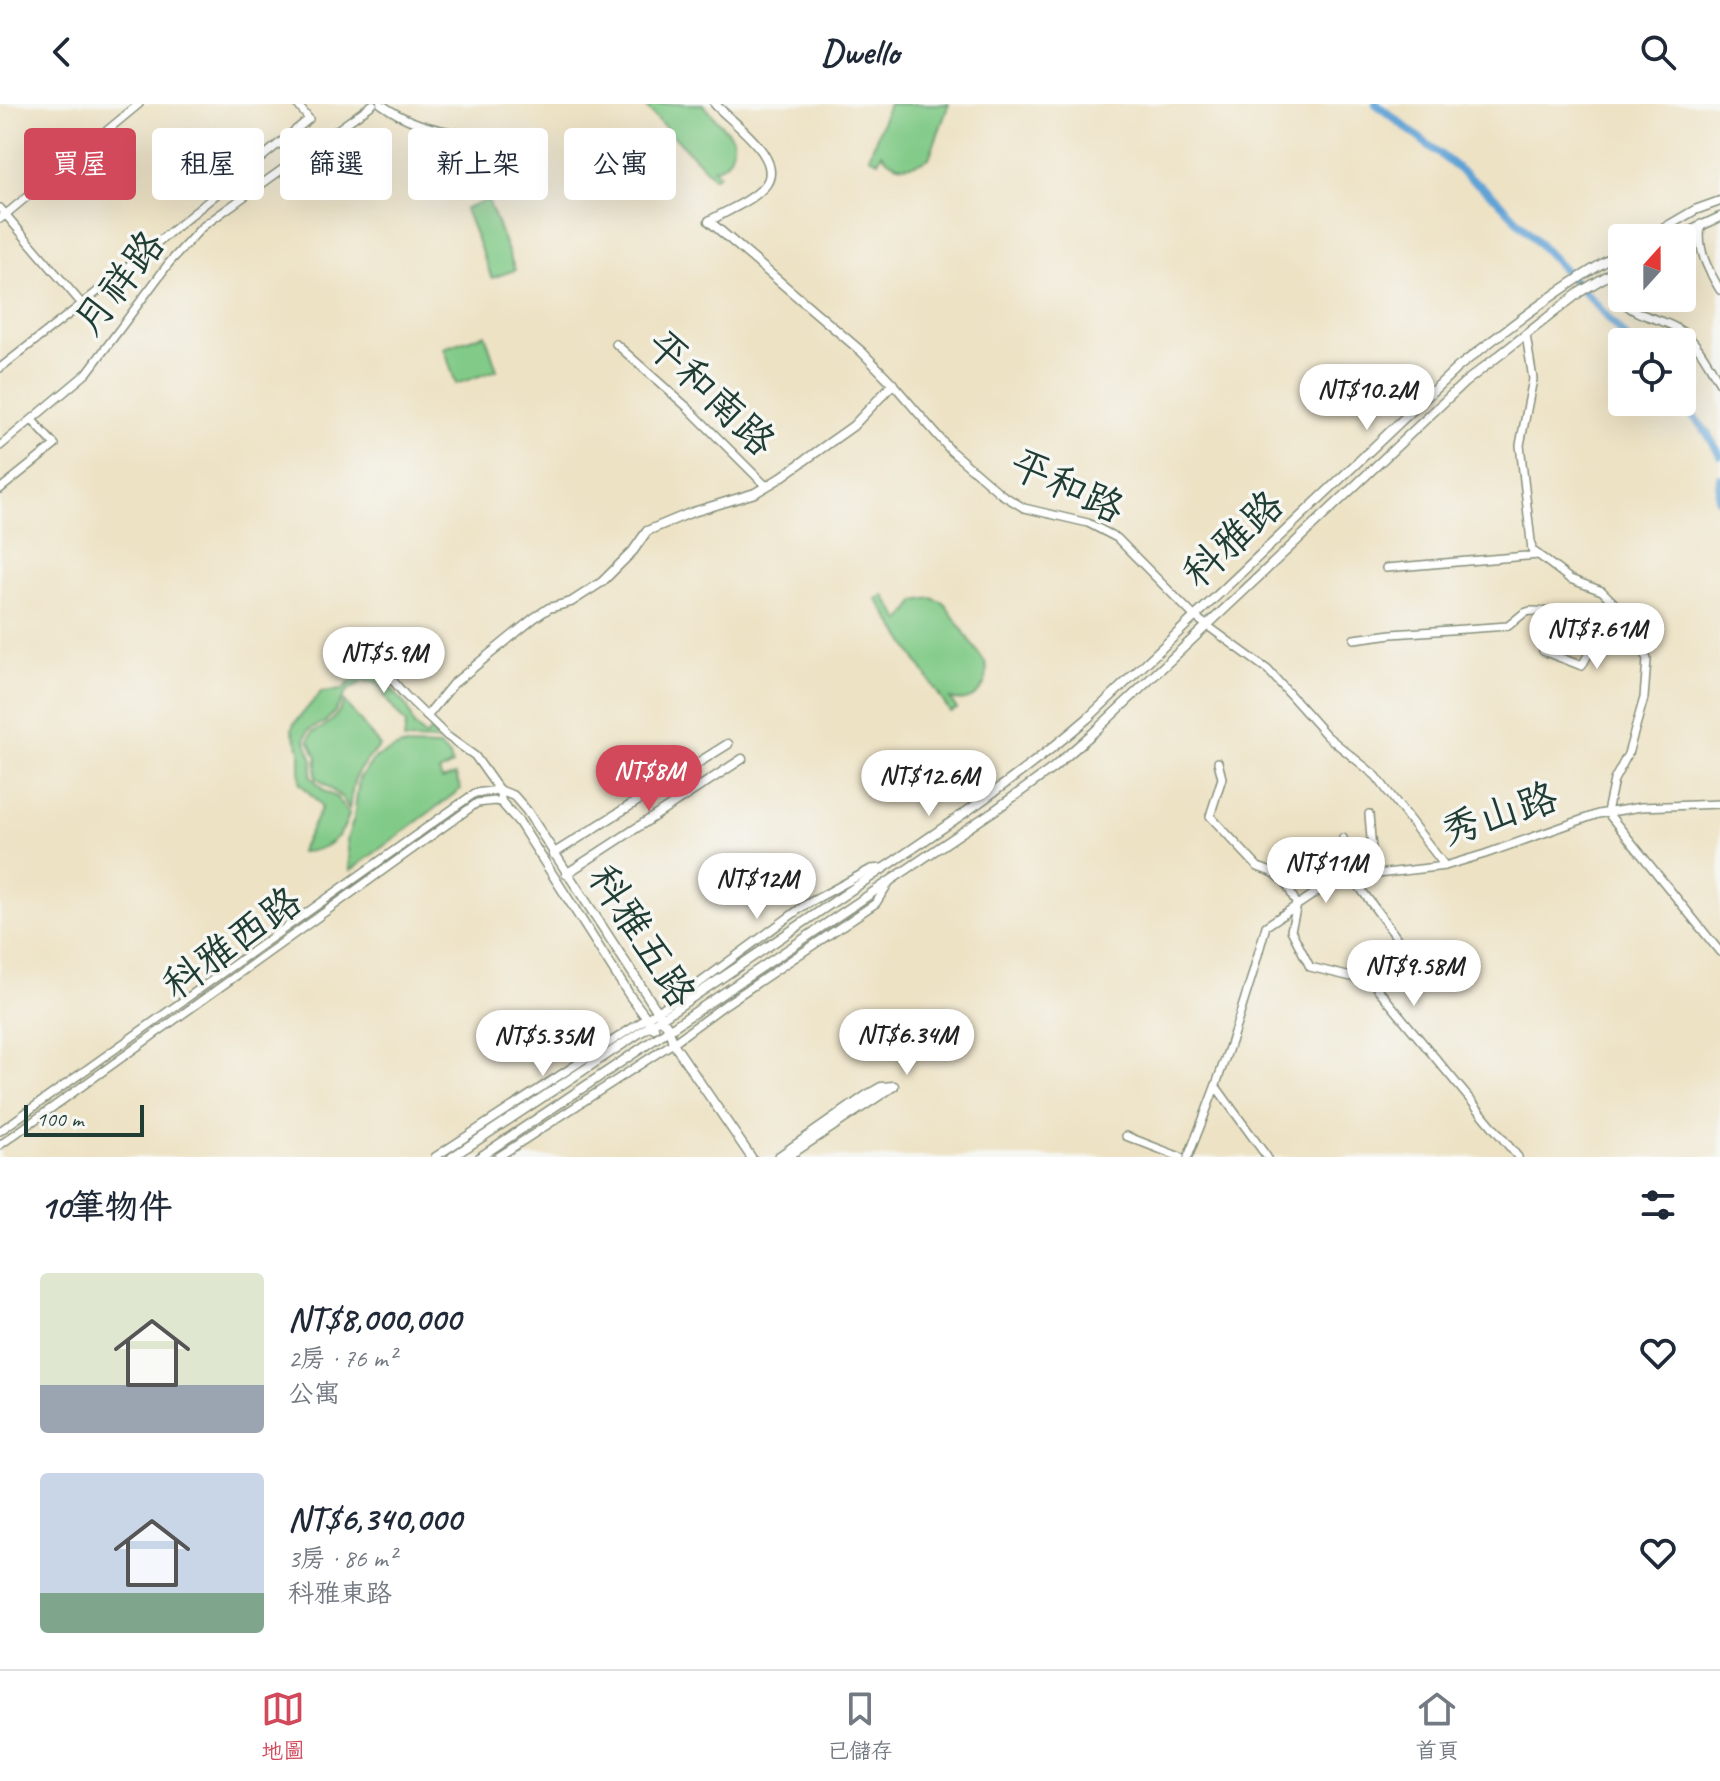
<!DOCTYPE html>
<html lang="zh-TW">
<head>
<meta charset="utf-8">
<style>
  body { margin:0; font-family:Caveat,"LXGW WenKai TC",sans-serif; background:#f6f6f7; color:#1f2937; height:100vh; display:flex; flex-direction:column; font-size:30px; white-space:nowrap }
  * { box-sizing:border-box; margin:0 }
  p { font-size:26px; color:#747a83 }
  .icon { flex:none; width:44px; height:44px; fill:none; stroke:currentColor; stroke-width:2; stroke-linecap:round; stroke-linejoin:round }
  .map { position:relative; height:1053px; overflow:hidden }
  .drawer { display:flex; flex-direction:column; background:#fff; flex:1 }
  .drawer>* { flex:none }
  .guide { position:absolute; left:24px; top:24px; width:800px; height:72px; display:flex; gap:16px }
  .needle { width:52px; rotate:21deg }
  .controls { position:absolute; left:1608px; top:120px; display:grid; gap:16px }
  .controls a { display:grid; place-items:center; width:88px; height:88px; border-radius:8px; background:#fff; box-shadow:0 8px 32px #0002; font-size:40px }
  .scale { position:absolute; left:24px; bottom:20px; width:120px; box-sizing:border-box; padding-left:8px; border:4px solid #1f3d34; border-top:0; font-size:22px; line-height:28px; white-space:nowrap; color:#1f3d34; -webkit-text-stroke:6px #f6f6f2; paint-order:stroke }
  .price { position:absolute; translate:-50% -68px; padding:0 18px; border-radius:28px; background:#fff; color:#222; font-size:26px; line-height:52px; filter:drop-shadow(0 2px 4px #0008) }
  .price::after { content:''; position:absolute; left:50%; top:48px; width:24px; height:18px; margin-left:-12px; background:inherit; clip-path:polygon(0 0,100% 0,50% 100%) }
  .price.selected { background:#d1495b; color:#fff }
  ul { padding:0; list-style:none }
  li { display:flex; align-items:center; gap:24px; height:200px; padding:0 40px }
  li span { display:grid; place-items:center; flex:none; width:224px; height:160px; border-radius:8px; color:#555 }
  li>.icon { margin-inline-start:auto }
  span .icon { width:96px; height:96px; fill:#fffc; stroke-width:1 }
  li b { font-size:34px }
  h2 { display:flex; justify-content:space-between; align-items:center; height:96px; padding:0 40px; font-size:34px }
  .tag { padding:0 28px; border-radius:8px; background:#fff; box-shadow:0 8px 32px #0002; font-size:28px; line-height:72px }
  .tag.selected { background:#d1495b; color:#fff }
  header { display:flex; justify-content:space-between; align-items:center; height:104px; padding:0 40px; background:#fff; font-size:36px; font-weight:700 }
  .menu { display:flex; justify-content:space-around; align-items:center; height:112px; border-top:2px solid #e0e1e3; background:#fff; font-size:22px; color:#747a83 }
  .menu a { display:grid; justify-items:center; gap:4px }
  .menu .selected { color:#d1495b }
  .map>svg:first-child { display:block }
  .green { fill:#81ca87; stroke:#50845e; stroke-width:2 }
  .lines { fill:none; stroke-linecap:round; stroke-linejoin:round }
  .canal { stroke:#61a3d5; stroke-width:8 }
  .minor-casing { stroke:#86907c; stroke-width:10 }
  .tertiary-casing { stroke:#86907c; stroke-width:11 }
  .minor { stroke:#fff; stroke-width:7 }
  .tertiary { stroke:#fff; stroke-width:8 }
  .labels { text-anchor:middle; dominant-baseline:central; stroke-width:7; stroke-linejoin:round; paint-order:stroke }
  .street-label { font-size:40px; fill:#1f3d34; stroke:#f6f6f2 }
</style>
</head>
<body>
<header><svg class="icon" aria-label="back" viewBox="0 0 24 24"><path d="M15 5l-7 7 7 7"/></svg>Dwello<svg class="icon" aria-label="search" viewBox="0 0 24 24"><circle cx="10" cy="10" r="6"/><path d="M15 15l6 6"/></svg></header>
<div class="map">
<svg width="1720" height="1053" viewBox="0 0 1720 1053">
  <rect width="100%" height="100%" fill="#f6f6f2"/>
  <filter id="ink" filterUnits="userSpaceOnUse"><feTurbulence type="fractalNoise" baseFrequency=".0125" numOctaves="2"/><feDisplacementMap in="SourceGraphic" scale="16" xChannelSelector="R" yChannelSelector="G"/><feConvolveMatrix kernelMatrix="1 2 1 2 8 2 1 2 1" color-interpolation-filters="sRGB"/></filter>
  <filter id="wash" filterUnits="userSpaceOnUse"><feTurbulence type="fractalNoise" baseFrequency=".006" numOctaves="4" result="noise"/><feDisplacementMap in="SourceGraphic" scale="32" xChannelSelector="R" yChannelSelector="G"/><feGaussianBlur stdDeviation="1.8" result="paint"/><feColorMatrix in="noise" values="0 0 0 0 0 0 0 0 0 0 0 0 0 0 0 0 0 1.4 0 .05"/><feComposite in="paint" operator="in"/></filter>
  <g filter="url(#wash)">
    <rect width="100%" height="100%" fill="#ede2c4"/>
    <path class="green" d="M643 0H703L733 34C734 49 729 63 713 64L719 70 714 74Z
      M889 0H949L929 54C912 64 893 66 882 49L878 57 869 53Z
      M488 96 515 166 492 174 465 105Z
      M485 230 497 266 456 280 444 244Z
      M884 491 901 517 916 497 932 494 944 499 986 560C990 582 974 602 950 595L957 605 950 608 877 495Z
      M370 559 408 604 413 620 425 633 431 627 440 637 404 636 406 620 388 598 380 582 373 578 363 577 347 587 334 609 325 618 308 626 305 635 313 656 311 672 324 687 336 693 349 710C343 734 325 748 300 748L321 705V701L300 679V646L292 626 293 621 321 588 342 586Z
      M344 597 380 642C354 669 355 668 349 705L342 694 316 673 317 653 309 636 312 628C328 623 338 613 344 597Z
      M401 642 440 643 450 652 452 661 439 668 442 676 455 671 461 685 350 767 347 735 354 714 359 675 376 653Z"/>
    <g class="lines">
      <path class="canal" d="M1376 0 1497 95 1594 198 1629 238
        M1682 298 1707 329 1720 351
        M1720 374 1718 394 1720 397"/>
    </g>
  </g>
  <g filter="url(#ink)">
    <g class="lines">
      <g class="minor-casing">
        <path id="minor" d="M381 0C407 19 432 25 463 30
          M0 104 82 200
          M0 115 139 0
          M1701 120C1697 146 1707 164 1720 186
          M1611 169C1622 220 1650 205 1683 228 1699 240 1709 262 1720 279
          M1526 231 1533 275 1520 341 1532 446 1570 475 1602 487 1639 524 1647 556 1644 594 1628 650 1614 676 1607 708
          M616 240 687 303 766 382
          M0 264 82 200 309 15 297 0
          M893 280 951 347 1001 390 1024 404 1088 419 1117 434 1194 512 1268 566 1327 632 1376 672 1445 762
          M0 342 87 269 169 159 202 123 373 0
          M0 385 55 341 32 316
          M1386 464 1539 451
          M1354 535 1392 530 1508 522 1524 509 1530 507 1565 508 1604 518
          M1543 547 1582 562 1615 500
          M1218 658 1222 674 1210 712 1258 763 1274 769 1286 779 1297 801 1291 826 1310 863 1372 878
          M1607 708 1720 848
          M1369 710 1374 771
          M1343 734 1348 775
          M1352 773 1413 856 1401 867 1372 878 1518 1053
          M1217 984 1267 1053
          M0 1027 475 689 499 686
          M1126 1032 1180 1053
          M0 1041 477 699 495 697 502 699 499 686 475 652 447 632 405 591 367 546
          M435 1053 690 886 805 801 871 765 882 764
          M498 1053 673 939 726 900 876 799 890 777
          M1188 1053C1219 977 1245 901 1266 822L1323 784 1352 773 1445 762 1485 750 1598 710 1641 703 1720 700"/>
      </g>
      <g class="tertiary-casing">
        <path id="tertiary" d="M1647 134 1695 106 1720 97
          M1675 134 1720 113
          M427 612 453 580 534 514 549 504 571 498 602 478 633 447 647 427 690 409 755 389 777 376 853 322 893 280 862 248 709 117C726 107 750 98 763 84 790 57 731 18 715 0
          M499 686 514 692 527 707 669 925 673 939 751 1053
          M502 699 519 718 630 892 654 924
          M553 750 728 640
          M566 770 742 655
          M452 1053C580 969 706 885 832 799 919 740 1008 683 1088 614L1457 264C1510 222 1563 181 1622 148
          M480 1053 998 704 1053 664 1093 629 1464 279 1580 188 1622 163
          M778 1053 867 991 881 983 894 982 787 1053"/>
      </g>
      <use href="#minor" class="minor"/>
      <use href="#tertiary" class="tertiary"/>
    </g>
  </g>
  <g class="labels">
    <g class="street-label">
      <text transform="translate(119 179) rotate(-52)">月祥路</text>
      <text transform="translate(711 289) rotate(44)">平和南路</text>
      <text transform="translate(1067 382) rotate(25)">平和路</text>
      <text transform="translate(1233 435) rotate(-43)">科雅路</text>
      <text transform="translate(1499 710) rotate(-18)">秀山路</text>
      <text transform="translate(642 832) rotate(57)">科雅五路</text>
      <text transform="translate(232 839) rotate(-36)">科雅西路</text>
    </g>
  </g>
</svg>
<div class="controls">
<a><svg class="needle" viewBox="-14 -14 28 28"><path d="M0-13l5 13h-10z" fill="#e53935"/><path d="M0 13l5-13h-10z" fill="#747a83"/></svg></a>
<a><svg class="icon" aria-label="locate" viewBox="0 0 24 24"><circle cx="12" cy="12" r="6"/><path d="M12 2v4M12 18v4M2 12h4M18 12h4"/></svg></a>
</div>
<div class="scale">100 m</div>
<b class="price" style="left:1367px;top:328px">NT$10.2M</b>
<b class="price" style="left:1597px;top:567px">NT$7.61M</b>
<b class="price" style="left:384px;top:591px">NT$5.9M</b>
<b class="price selected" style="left:649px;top:709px">NT$8M</b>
<b class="price" style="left:929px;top:714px">NT$12.6M</b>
<b class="price" style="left:1326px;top:801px">NT$11M</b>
<b class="price" style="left:757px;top:817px">NT$12M</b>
<b class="price" style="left:1414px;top:904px">NT$9.58M</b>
<b class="price" style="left:907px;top:973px">NT$6.34M</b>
<b class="price" style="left:543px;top:974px">NT$5.35M</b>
<div class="guide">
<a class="tag selected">買屋</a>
<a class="tag">租屋</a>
<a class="tag">篩選</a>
<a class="tag">新上架</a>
<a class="tag">公寓</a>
</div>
</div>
<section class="drawer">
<h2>10筆物件<svg class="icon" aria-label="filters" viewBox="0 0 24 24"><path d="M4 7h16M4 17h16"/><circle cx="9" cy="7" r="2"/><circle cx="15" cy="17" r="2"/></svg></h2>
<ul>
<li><span style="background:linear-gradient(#dfe7d0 70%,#9aa5b1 0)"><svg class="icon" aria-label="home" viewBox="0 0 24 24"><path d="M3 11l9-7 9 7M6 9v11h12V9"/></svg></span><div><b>NT$8,000,000</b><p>2房 · 76 m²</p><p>公寓</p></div><svg class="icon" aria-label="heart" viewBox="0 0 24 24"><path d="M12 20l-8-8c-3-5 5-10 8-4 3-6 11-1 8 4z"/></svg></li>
<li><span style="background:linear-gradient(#c9d6e8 75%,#7fa58c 0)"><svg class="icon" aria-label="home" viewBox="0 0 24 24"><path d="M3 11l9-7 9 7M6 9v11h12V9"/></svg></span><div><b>NT$6,340,000</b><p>3房 · 86 m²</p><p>科雅東路</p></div><svg class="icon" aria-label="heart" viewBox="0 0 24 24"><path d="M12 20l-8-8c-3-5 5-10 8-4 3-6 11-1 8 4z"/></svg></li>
</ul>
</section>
<nav class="menu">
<a class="selected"><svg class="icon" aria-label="map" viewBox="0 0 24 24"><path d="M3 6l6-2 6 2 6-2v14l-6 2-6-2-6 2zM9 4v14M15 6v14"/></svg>地圖</a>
<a><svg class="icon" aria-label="saved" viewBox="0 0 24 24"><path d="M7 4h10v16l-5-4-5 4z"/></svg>已儲存</a>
<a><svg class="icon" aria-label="home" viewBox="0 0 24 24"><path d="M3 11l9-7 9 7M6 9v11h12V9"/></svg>首頁</a>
</nav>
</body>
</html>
